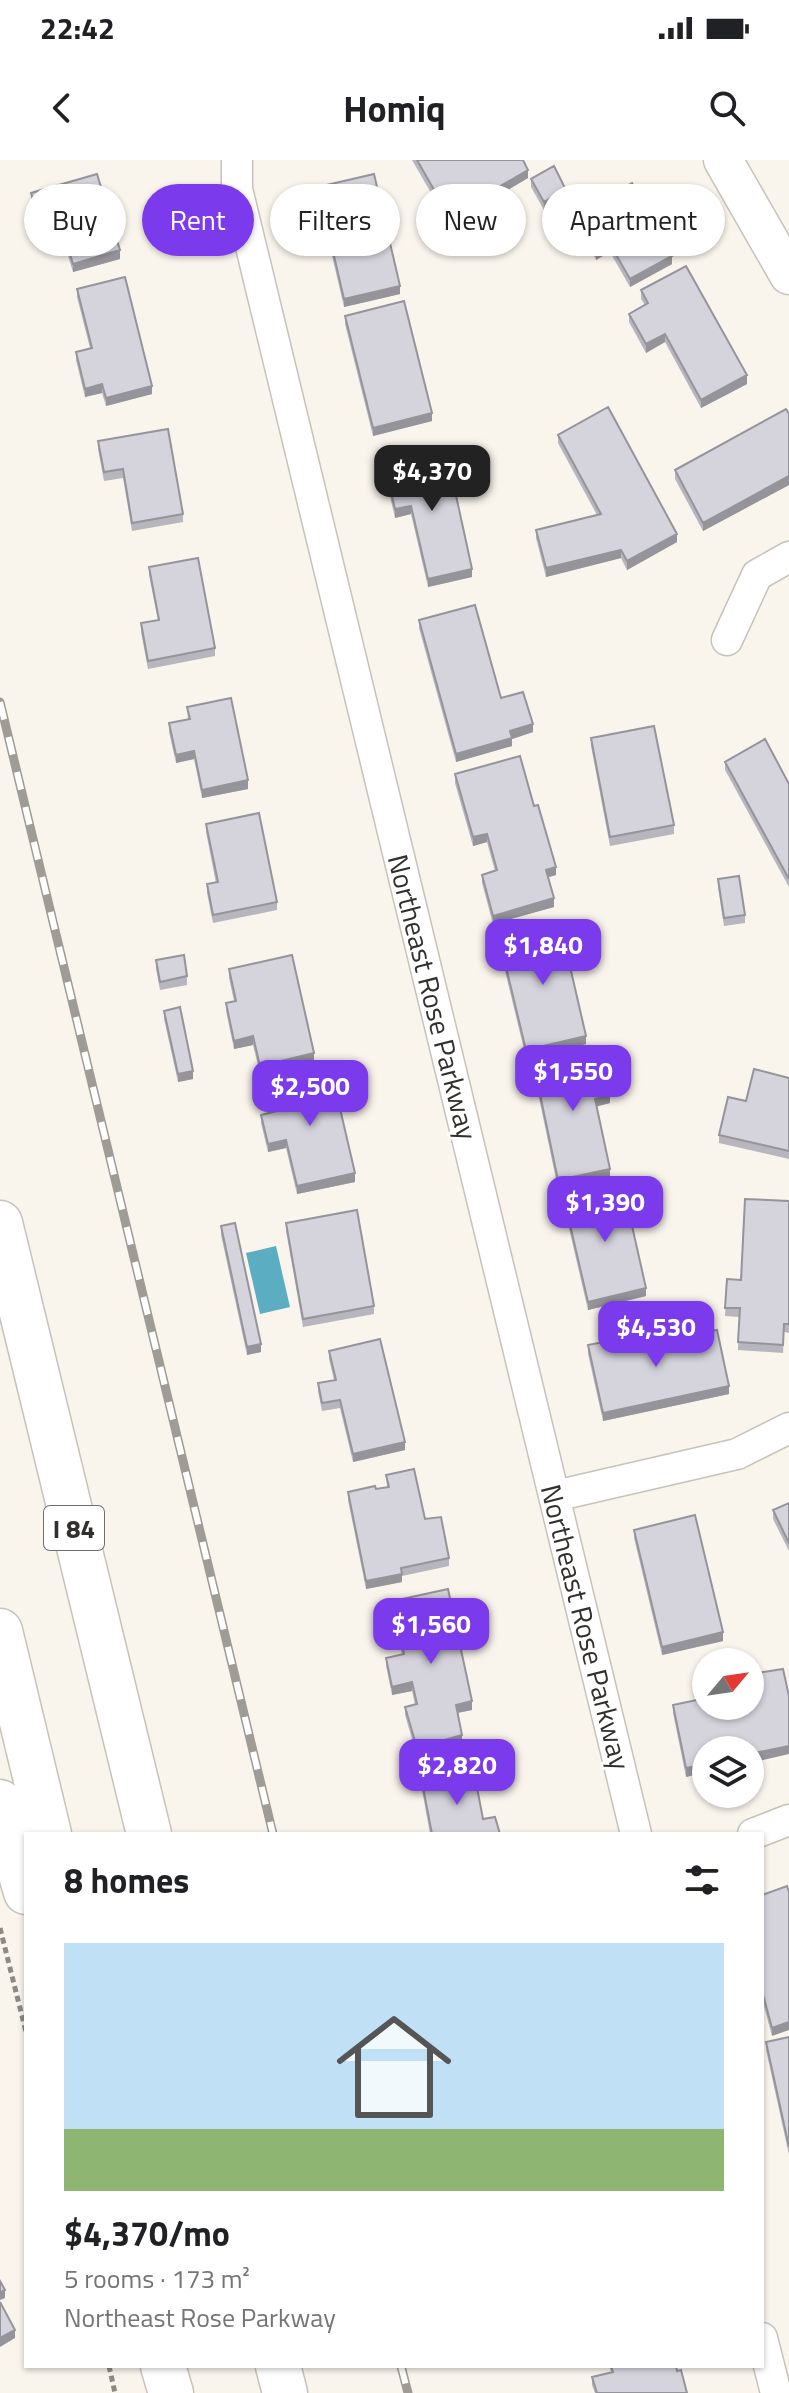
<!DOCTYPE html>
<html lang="en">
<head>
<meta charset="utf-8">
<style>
  body { margin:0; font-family:"Titillium Web",sans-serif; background:#f6f6f6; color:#202124; height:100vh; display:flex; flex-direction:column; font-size:30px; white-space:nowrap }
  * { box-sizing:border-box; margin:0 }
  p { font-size:26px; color:#757577 }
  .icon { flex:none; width:44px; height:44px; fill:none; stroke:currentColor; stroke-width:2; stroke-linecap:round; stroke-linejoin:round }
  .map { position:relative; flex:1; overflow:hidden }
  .side { position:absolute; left:24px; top:1672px; width:740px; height:536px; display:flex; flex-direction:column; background:#fff; border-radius:0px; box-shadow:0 2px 6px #0004 }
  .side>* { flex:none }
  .hud { position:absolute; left:24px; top:24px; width:742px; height:72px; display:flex; gap:16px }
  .needle { width:52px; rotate:61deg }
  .controls { position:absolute; left:692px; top:1488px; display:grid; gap:16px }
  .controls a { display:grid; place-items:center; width:72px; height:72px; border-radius:50%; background:#fff; box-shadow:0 2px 6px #0004; font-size:40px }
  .price { position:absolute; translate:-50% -68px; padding:0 18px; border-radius:16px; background:#7c3aed; color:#fff; font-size:26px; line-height:52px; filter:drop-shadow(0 2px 4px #0008) }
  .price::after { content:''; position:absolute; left:50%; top:48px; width:24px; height:18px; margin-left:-12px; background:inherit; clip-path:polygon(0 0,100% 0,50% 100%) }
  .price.active { background:#222; color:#fff }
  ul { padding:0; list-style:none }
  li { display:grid; align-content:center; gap:16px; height:424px; padding:0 40px }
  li+li { border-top:2px solid #e0e0e0 }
  li span { display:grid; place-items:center; height:248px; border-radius:0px; color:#555 }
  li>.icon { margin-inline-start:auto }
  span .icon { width:144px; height:144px; fill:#fffc; stroke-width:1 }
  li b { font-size:34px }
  h2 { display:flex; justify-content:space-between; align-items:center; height:96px; padding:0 40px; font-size:34px }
  .tag { padding:0 28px; border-radius:36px; background:#fff; box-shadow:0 2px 6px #0004; font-size:28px; line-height:72px }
  .tag.active { background:#7c3aed; color:#fff }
  .status { display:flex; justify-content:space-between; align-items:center; height:56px; padding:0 40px; background:#fff; direction:ltr }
  .status svg { height:22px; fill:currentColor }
  header { display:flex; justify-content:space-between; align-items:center; height:104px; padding:0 40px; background:#fff; font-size:36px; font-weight:700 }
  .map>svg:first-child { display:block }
  .water { fill:#5badc2 }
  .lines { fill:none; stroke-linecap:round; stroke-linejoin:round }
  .minor-casing { stroke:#c7c2ba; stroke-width:33 }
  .tertiary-casing { stroke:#c7c2ba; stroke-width:41 }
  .motorway-casing { stroke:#c7c2ba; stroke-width:47 }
  .path { stroke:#8d8984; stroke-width:5; stroke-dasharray:6 4; stroke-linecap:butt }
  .minor { stroke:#fff; stroke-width:30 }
  .tertiary { stroke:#fff; stroke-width:38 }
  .motorway { stroke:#fff; stroke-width:44 }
  .rail-casing { stroke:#9f9b95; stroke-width:9 }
  .rail { stroke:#fff; stroke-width:6; stroke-dasharray:18; stroke-linecap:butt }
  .wall { fill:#b7b5bd }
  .shaded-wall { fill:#95949a }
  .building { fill:#d5d3dc; stroke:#95949a; stroke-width:2 }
  .labels { text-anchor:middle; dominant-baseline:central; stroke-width:6; stroke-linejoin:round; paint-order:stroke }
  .shield { fill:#fff; stroke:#706e6c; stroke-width:2 }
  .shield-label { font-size:26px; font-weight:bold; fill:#32302d }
  .street-label { font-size:28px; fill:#32302d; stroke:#fff }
</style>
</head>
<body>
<div class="status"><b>22:42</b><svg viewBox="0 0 49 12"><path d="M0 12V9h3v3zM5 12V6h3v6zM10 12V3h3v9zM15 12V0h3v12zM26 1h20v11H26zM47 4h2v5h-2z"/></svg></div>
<header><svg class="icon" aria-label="back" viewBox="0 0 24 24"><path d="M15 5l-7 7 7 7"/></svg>Homiq<svg class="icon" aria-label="search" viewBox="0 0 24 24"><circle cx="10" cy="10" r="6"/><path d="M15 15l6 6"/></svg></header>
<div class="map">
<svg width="789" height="2233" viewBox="0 0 789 2233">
  <rect width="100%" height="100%" fill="#f9f4ec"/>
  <path class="water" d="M276 1086 290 1147 260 1154 246 1093Z"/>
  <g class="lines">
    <g class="minor-casing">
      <path id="minor" d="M237 0V29L636 1674
        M727 480 757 415 789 397
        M555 1336 737 1294 789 1268
        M753 1674 789 1660
        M762 2178 776 2233"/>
    </g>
    <g class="tertiary-casing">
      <path id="tertiary" d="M723 0 789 115"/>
    </g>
    <g class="motorway-casing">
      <path id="motorway" d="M0 1063 149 1674
        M0 1471 49 1674
        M0 1642 26 1732
        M163 2206 171 2233
        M278 2206 285 2233"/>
    </g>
    <path class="path" d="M0 1768 26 1872
      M109 2206 115 2233"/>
    <use href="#minor" class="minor"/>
    <use href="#tertiary" class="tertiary"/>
    <use href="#motorway" class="motorway"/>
    <g class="rail-casing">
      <path id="rail" d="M0 542 273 1674
        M401 2206 408 2233"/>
    </g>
    <use href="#rail" class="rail"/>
  </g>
  <path class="wall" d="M412 0H523L528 18 449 64Z
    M531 19 566 38 544 50 531 27Z
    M318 27 400 134 344 147 318 36Z
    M31 33 120 99 73 112 61 73 42 78 31 42Z
    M590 46 672 104 630 127 610 92 596 100 585 79V71L596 65 590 54Z
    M77 129 152 234 106 246 102 233 85 237 76 200V192L90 188 77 137Z
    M641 130 747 224 701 248 665 182 646 193 629 162V154L645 145 641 139Z
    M345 156 432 261 373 276 345 164Z
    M789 254V325L703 371 675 319V310Z
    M558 275 677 382 627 410 621 398 546 417 536 378V370L597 355 558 283Z
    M98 281 183 354V362L132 371 123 318 104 321 98 289Z
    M385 307 472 417 428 427 411 354 395 358 385 315Z
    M149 407 215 488V496L148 509 141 472V463L158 460 149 415Z
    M419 460 501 538 533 572 512 579V586L456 602 419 468Z
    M187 547 248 629 202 638 194 599 176 603 169 572V563L188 560Z
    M591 578 674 665V674L610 686 591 586Z
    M725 602 789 624V727L725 610Z
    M455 614 534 646 556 715 548 717 554 747 493 764 482 723V715L495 711 487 682 473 686 455 623Z
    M206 664 277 742V750L213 763 207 733V724L216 723 206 672Z
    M718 719 745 755V763L724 766 718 727Z
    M499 778 586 884 526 898 499 786Z
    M156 800 187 816V825L160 830 156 809Z
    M229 809 314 902 260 914 253 885 234 889 226 851V843L234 841 229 818Z
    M164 851 193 919 178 922 164 859Z
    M533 901 585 907 610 943 596 946 610 1018 558 1029 533 909Z
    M789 918V999L719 983V975L746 941Z
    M271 923 355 1022 297 1034 286 988 268 992 261 963V955L275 951 271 932Z
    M564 1039 646 1136 588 1150 564 1047Z
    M789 1041V1173L784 1172 783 1193 738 1190 739 1157 725 1156 727 1119 741 1120Z
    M286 1063 374 1146V1154L303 1167 286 1071Z
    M221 1066 261 1192 247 1195 221 1075Z
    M588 1185H646L729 1234 603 1261 588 1194Z
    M329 1191 405 1290 353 1302 340 1248 322 1251 318 1231V1223L334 1220 329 1199Z
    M386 1315 425 1359 449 1398V1406L402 1416V1422L366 1429 348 1340V1332L387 1327Z
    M789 1343V1391L773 1359V1350Z
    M634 1370 723 1481 662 1495 634 1378Z
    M393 1441 472 1550 458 1553 462 1583 417 1596 405 1555V1547L415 1545 412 1531 392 1535 386 1506V1498L402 1495 393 1449Z
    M673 1545 706 1590V1612L686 1617 673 1553Z
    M422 1622 483 1659 500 1674H430L422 1630Z
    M787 1726 772 1876 762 1839V1735Z
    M789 1877V1995L766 1890V1882Z
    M609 2206H676L687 2233H595L592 2225V2217L611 2212Z"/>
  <path class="shaded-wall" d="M528 10V18L449 64V56Z
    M566 30V38L544 50V42Z
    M61 65V73L42 78V70Z
    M610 84V92L596 100V92Z
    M120 90V99L73 112V104Z
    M672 96V104L630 127V119Z
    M400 126V134L344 147V139Z
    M665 174V182L646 193V184Z
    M747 215V224L701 248V240Z
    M102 224V233L85 237V229Z
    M152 226V234L106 246V238Z
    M432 253V261L373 276V268Z
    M789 316V325L703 371V363Z
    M411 346V354L395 358V349Z
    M677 374V382L627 410V401Z
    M621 390V398L546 417V408Z
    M472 409V417L428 427V419Z
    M533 564V572L512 579V586L456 602V594L510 571Z
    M194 591V599L176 603V595Z
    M248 620V629L202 638V630Z
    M487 674V682L473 686V677Z
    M556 707V715L546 718V710Z
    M554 738V747L493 764V756Z
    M253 876V885L234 889V881Z
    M586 876V884L526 898V890Z
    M314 893V902L260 914V906Z
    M193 911V919L178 922V914Z
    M610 935V943L595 947V939Z
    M286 980V988L268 992V984Z
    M610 1009V1018L558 1029V1020Z
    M355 1013V1022L297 1034V1026Z
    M646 1128V1136L588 1150V1142Z
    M261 1184V1192L247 1195V1187Z
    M729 1226V1234L603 1261V1253Z
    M405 1282V1290L353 1302V1294Z
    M402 1414V1422L366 1429V1421Z
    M723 1472V1481L662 1495V1487Z
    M412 1522V1531L392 1535V1527Z
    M472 1541V1550L456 1553V1545Z
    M462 1575V1583L417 1596V1588Z
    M789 1586V1594L750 1603V1594Z
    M706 1604V1612L686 1617V1608Z
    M789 1862V1870L772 1876V1868Z
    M5 2130V2138L0 2140V2132Z
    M15 2170V2178L0 2187V2178Z"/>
  <path class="building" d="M417 0H523L528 10 449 56Z
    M554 6 566 30 544 42 531 19Z
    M97 14 120 90 73 104 61 65 42 70 31 33Z
    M374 14 400 126 344 139 318 27Z
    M632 23 672 96 630 119 610 84 596 92 585 71 600 63 590 46Z
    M686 106 747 215 701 240 665 174 646 184 629 154 648 143 641 130Z
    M125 117 152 226 106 238 102 224 85 229 76 192 92 188 77 129Z
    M404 141 432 253 373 268 345 156Z
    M608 247 677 374 627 401 621 390 546 408 536 370 601 354 558 275Z
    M786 249 789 254V316L703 363 675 310Z
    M168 269 183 354 132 363 123 309 104 312 98 281Z
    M447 294 472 409 428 419 411 346 395 349 385 307Z
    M198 398 215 488 148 501 141 463 159 460 149 407Z
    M475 445 501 538 523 532 533 564 510 571 512 578 456 594 419 460Z
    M231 538 248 620 202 630 194 591 176 595 169 563 190 559 187 547Z
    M654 566 674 665 610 677 591 578Z
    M765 579 789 624V719L725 602Z
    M520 596 534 646 538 645 556 707 546 710 554 738 493 756 482 715 497 710 487 674 473 677 455 614Z
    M259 653 277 742 213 755 207 724 218 722 206 664Z
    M739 716 745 755 724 758 718 719Z
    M560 763 586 876 526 890 499 778Z
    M184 795 187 816 160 822 156 800Z
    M292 795 314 893 260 906 253 876 234 881 226 843 236 841 229 809Z
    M180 847 193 911 178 914 164 851Z
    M582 890 585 907 604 903 610 935 595 939 610 1009 558 1020 533 901Z
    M754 909 789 918V991L719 975 728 937 746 941Z
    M331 910 355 1013 297 1026 286 980 268 984 261 955 277 951 271 923Z
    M623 1026 646 1128 588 1142 564 1039Z
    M745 1039 789 1041V1164H784L783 1185 738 1182 740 1148H725L727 1119 741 1120Z
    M357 1050 374 1146 303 1159 286 1063Z
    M235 1063 261 1184 247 1187 221 1066Z
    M717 1170 729 1226 603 1253 588 1185 644 1174 646 1185Z
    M380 1179 405 1282 353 1294 340 1240 322 1243 318 1223 336 1220 329 1191Z
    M414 1309 425 1359 441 1357 449 1398 401 1408 402 1414 366 1421 348 1332 375 1326 376 1329 389 1327 386 1315Z
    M789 1343V1383L773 1350Z
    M695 1355 723 1472 662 1487 634 1370Z
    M448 1429 472 1541 456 1545 462 1575 417 1588 405 1547 417 1544 412 1522 392 1527 386 1498 404 1494 393 1441Z
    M783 1509 789 1536V1586L750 1594V1590H706V1604L686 1608 673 1545 706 1538V1546H750V1514Z
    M474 1612 483 1659 495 1657 500 1674H432L422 1622Z
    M787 1726 789 1732V1862L772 1868 762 1831V1735Z
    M789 1877V1987L766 1882Z
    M0 2121 5 2130 0 2132Z
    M0 2142 15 2170 0 2178Z
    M611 2206H676L677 2211 681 2210 687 2233H597L592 2217 613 2212Z"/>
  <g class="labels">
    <rect class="shield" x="44" y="1346" width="60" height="44" rx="6"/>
    <g class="shield-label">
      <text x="74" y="1368">I 84</text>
    </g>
    <g class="street-label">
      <text transform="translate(433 837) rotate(76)">Northeast Rose Parkway</text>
      <text transform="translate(586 1467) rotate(76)">Northeast Rose Parkway</text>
    </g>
  </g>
</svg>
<div class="controls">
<a><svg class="needle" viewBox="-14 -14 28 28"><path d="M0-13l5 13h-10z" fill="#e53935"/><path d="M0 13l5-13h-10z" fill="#757577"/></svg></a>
<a><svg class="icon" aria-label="layers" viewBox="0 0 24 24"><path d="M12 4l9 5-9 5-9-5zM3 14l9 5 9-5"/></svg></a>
</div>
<b class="price active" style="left:432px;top:353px">$4,370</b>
<b class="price" style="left:543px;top:827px">$1,840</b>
<b class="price" style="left:573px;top:953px">$1,550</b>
<b class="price" style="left:310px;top:968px">$2,500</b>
<b class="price" style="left:605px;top:1084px">$1,390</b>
<b class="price" style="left:656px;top:1209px">$4,530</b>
<b class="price" style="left:431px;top:1506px">$1,560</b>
<b class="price" style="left:457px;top:1647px">$2,820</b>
<div class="hud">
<a class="tag">Buy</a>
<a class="tag active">Rent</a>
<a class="tag">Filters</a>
<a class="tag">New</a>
<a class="tag">Apartment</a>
</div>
<section class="side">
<h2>8 homes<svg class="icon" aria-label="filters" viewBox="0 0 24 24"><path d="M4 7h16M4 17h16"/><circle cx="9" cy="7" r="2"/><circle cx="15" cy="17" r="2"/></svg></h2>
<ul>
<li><span style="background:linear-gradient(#bfe0f5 75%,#8fb573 0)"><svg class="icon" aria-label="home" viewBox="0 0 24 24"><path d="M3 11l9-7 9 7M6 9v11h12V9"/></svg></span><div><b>$4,370/mo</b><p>5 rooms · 173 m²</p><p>Northeast Rose Parkway</p></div></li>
</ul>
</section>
</div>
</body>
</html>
